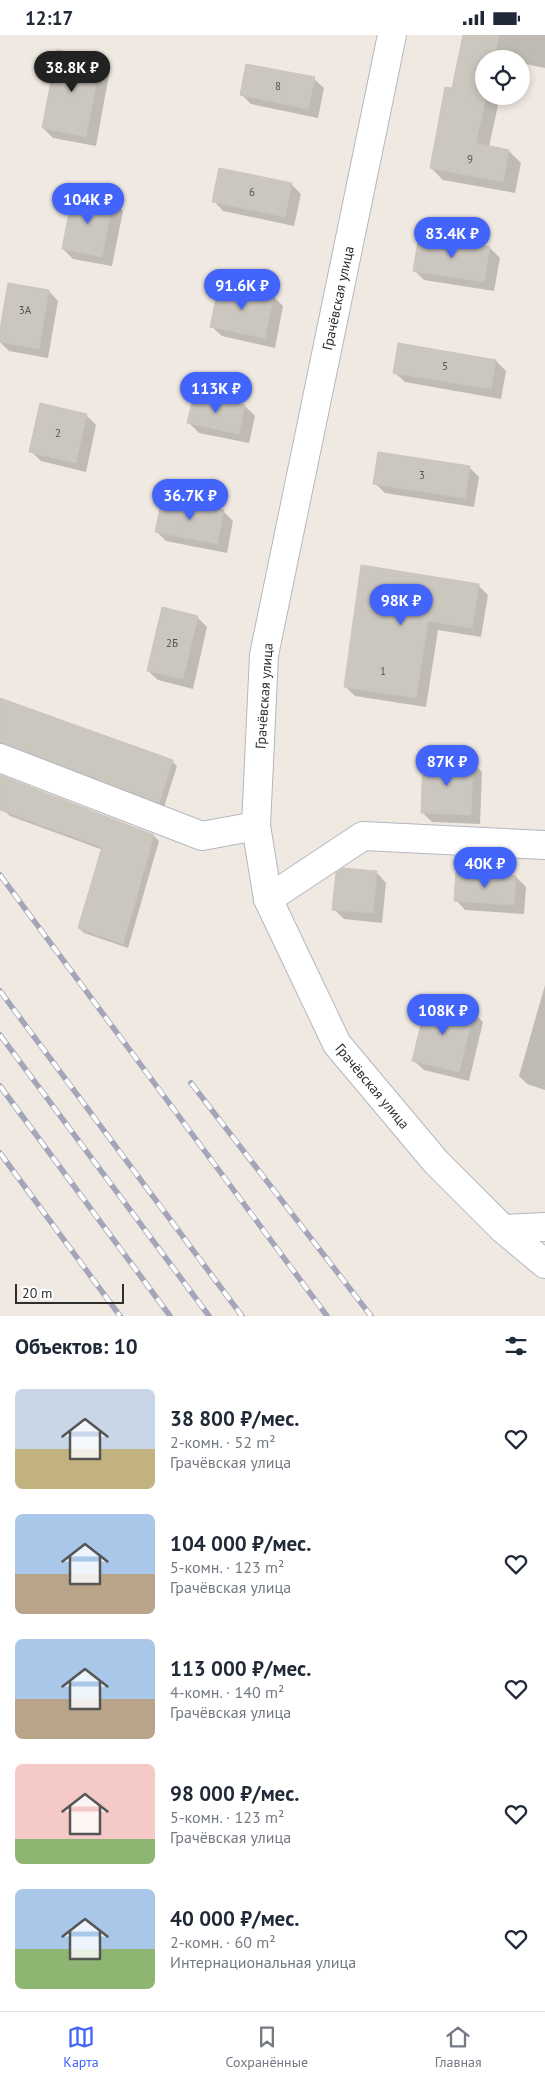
<!DOCTYPE html>
<html lang="ru">
<head>
<meta charset="utf-8">
<style>
  body { margin:0; font-family:"PT Sans",sans-serif; background:#f2f2f3; color:#1f2937; height:100vh; display:flex; flex-direction:column; font-size:19px; white-space:nowrap }
  * { box-sizing:border-box; margin:0 }
  p { font-size:16px; color:#747a83 }
  .icon { flex:none; width:28px; height:28px; fill:none; stroke:currentColor; stroke-width:2; stroke-linecap:round; stroke-linejoin:round }
  .map { position:relative; height:1281px; overflow:hidden }
  .drawer { display:flex; flex-direction:column; background:#fff; flex:1 }
  .drawer>* { flex:none }
  .tools { position:absolute; left:475px; top:15px; display:grid; gap:10px }
  .tools a { display:grid; place-items:center; width:55px; height:55px; border-radius:50%; background:#fff; box-shadow:0 2px 8px #0003; font-size:25px }
  .scale { position:absolute; left:15px; bottom:12px; width:109px; box-sizing:border-box; padding-left:5px; border:2px solid #2e2e2e; border-top:0; font-size:14px; line-height:18px; white-space:nowrap; color:#2e2e2e; -webkit-text-stroke:4px #fff; paint-order:stroke }
  .price { position:absolute; translate:-50% -42px; padding:0 11px; border-radius:18px; background:#4264fb; color:#fff; font-size:16px; line-height:32px; filter:drop-shadow(0 1px 2px #0008) }
  .price::after { content:''; position:absolute; left:50%; top:30px; width:15px; height:11px; margin-left:-8px; background:inherit; clip-path:polygon(0 0,100% 0,50% 100%) }
  .price.active { background:#222; color:#fff }
  ul { padding:0; list-style:none }
  li { display:flex; align-items:center; gap:15px; height:125px; padding:0 15px }
  li span { display:grid; place-items:center; flex:none; width:140px; height:100px; border-radius:8px; color:#555 }
  li>.icon { margin-inline-start:auto }
  span .icon { width:60px; height:60px; fill:#fffc; stroke-width:1 }
  li b { font-size:21px }
  h2 { display:flex; justify-content:space-between; align-items:center; height:60px; padding:0 15px; font-size:21px }
  .status { display:flex; justify-content:space-between; align-items:center; height:35px; padding:0 25px; background:#fff; direction:ltr }
  .status svg { height:14px; fill:currentColor }
  .dock { display:flex; justify-content:space-around; align-items:center; height:70px; border-top:1px solid #e0e1e3; background:#fff; font-size:14px; color:#747a83 }
  .dock a { display:grid; justify-items:center; gap:2px }
  .dock .active { color:#4264fb }
  .map>svg:first-child { display:block }
  .shadow { fill:#0003 }
  .building { fill:#cbc7bf; stroke:#cbc5ba }
  .lines { fill:none; stroke-linecap:round; stroke-linejoin:round }
  .minor-casing { stroke:#b4b7c1; stroke-width:30 }
  .minor { stroke:#fff; stroke-width:28 }
  .rail-casing { stroke:#a3a6b8; stroke-width:5.5 }
  .rail { stroke:#fff; stroke-width:4; stroke-dasharray:11; stroke-linecap:butt }
  .labels { text-anchor:middle; dominant-baseline:central; stroke-width:5; stroke-linejoin:round; paint-order:stroke }
  .number-label { font-size:11px; fill:#555452 }
  .street-label { font-size:14px; fill:#2e2e2e; stroke:#fff }
</style>
</head>
<body>
<div class="status"><b>12:17</b><svg viewBox="0 0 49 12"><path d="M0 12V9h3v3zM5 12V6h3v6zM10 12V3h3v9zM15 12V0h3v12zM26 1h20v11H26zM47 4h2v5h-2z"/></svg></div>
<div class="map">
<svg width="545" height="1281" viewBox="0 0 545 1281">
  <rect width="100%" height="100%" fill="#efe9e1"/>
  <path class="shadow" d="M464 0H545V33L521 28V24H484V61H500L489 112 509 116 521 128 515 158 443 145 431 133 453 54Z
    M100 24 110 34 96 111 53 103 43 93Z
    M314 44 324 53 318 83 251 69 242 60Z
    M291 149 301 159 294 191 223 176 214 166Z
    M74 158 113 166 123 176 112 231 73 224 63 214Z
    M490 213 500 223 494 256 424 245 414 235Z
    M49 256 58 266 48 323 9 316 0 307V301Z
    M273 261 283 271 275 313 222 301 212 292Z
    M399 310 496 326 506 336 501 364 405 347 395 338Z
    M245 371 255 381 249 408 199 398 189 388Z
    M86 380 96 390 86 437 41 426 31 416Z
    M469 432 479 442 474 472 385 458 375 448Z
    M223 476 233 486 227 518 166 506 156 496Z
    M362 531 478 550 488 560 481 602 438 595 426 672 355 661 345 651Z
    M197 582 207 592 193 654 158 645 148 636Z
    M0 664 172 726 177 731 164 772 0 713Z
    M472 727 482 737 480 789 432 787 422 777Z
    M0 741 154 801 159 806 128 913 84 898 79 893 103 815 10 781 0 772Z
    M377 838 386 848 382 888 344 884 334 874Z
    M516 842 526 852 524 879 465 875 456 865Z
    M545 950V1055L527 1049 519 1041Z
    M473 977 483 987 469 1046 424 1035 414 1026Z"/>
  <path class="building" d="M463 0H499L494 24H484V61H486L476 108 509 115 503 147 430 133 445 52 452 53Z
    M57 15 101 23 86 102 42 93Z
    M246 29 315 42 308 74 240 60Z
    M219 133 292 148 285 182 212 167Z
    M73 157 113 165 102 222 62 214Z
    M419 201 490 212 484 247 413 236Z
    M8 248 49 255 39 314 0 307V294Z
    M219 249 274 260 265 303 210 292Z
    M398 308 496 325 491 354 393 338Z
    M194 359 245 370 239 399 187 388Z
    M40 368 87 379 76 428 29 417Z
    M378 417 470 431 465 463 373 449Z
    M162 463 224 475 217 509 155 497Z
    M361 530 479 549 472 593 428 586 416 663 344 652Z
    M162 572 198 581 183 644 147 636Z
    M0 663 173 725 159 768 0 708Z
    M423 723 473 726 471 780 421 778Z
    M0 740 154 800 123 909 78 893 102 812 0 775Z
    M343 833 377 836 373 878 332 875 336 838Z
    M456 837 516 841 514 870 454 866Z
    M427 965 474 976 459 1037 412 1026Z"/>
  <g class="lines">
    <g class="minor-casing">
      <g id="minor">
        <path id="s1" d="M392 0 264 620 256 791 268 864 337 1009 436 1127 503 1194 545 1229"/>
        <path d="M0 723 202 801 256 791"/>
        <path d="M268 864 363 801 545 810"/>
        <path d="M503 1194 545 1192"/>
      </g>
    </g>
    <use href="#minor" class="minor"/>
    <g class="rail-casing">
      <path id="rail" d="M0 840 327 1281
        M0 956 242 1281
        M0 1000 209 1281
        M191 1048 371 1281
        M0 1051 170 1281
        M0 1118 120 1281"/>
    </g>
    <use href="#rail" class="rail"/>
  </g>
  <g class="labels">
    <g class="number-label">
      <text x="278" y="51">8</text>
      <text x="470" y="124">9</text>
      <text x="252" y="157">6</text>
      <text x="25" y="275">3А</text>
      <text x="445" y="331">5</text>
      <text x="58" y="398">2</text>
      <text x="422" y="440">3</text>
      <text x="172" y="608">2Б</text>
      <text x="383" y="636">1</text>
    </g>
    <g class="street-label">
      <text transform="translate(338 263) rotate(-78)">Грачёвская улица</text>
      <text transform="translate(264 661) rotate(-86)">Грачёвская улица</text>
      <text stroke="none"><textPath href="#s1" startOffset="1094">Грачёвская улица</textPath></text>
    </g>
  </g>
</svg>
<div class="tools">
<a><svg class="icon" aria-label="locate" viewBox="0 0 24 24"><circle cx="12" cy="12" r="6"/><path d="M12 2v4M12 18v4M2 12h4M18 12h4"/></svg></a>
</div>
<div class="scale">20 m</div>
<b class="price active" style="left:72px;top:58px">38.8K ₽</b>
<b class="price" style="left:88px;top:190px">104K ₽</b>
<b class="price" style="left:452px;top:224px">83.4K ₽</b>
<b class="price" style="left:242px;top:276px">91.6K ₽</b>
<b class="price" style="left:216px;top:379px">113K ₽</b>
<b class="price" style="left:190px;top:486px">36.7K ₽</b>
<b class="price" style="left:401px;top:591px">98K ₽</b>
<b class="price" style="left:447px;top:752px">87K ₽</b>
<b class="price" style="left:485px;top:854px">40K ₽</b>
<b class="price" style="left:443px;top:1001px">108K ₽</b>
</div>
<section class="drawer">
<h2>Объектов: 10<svg class="icon" aria-label="filters" viewBox="0 0 24 24"><path d="M4 7h16M4 17h16"/><circle cx="9" cy="7" r="2"/><circle cx="15" cy="17" r="2"/></svg></h2>
<ul>
<li><span style="background:linear-gradient(#c9d6e8 60%,#c2b280 0)"><svg class="icon" aria-label="home" viewBox="0 0 24 24"><path d="M3 11l9-7 9 7M6 9v11h12V9"/></svg></span><div><b>38 800 ₽/мес.</b><p>2-комн. · 52 m²</p><p>Грачёвская улица</p></div><svg class="icon" aria-label="heart" viewBox="0 0 24 24"><path d="M12 20l-8-8c-3-5 5-10 8-4 3-6 11-1 8 4z"/></svg></li>
<li><span style="background:linear-gradient(#a9c7e8 60%,#b9a48a 0)"><svg class="icon" aria-label="home" viewBox="0 0 24 24"><path d="M3 11l9-7 9 7M6 9v11h12V9"/></svg></span><div><b>104 000 ₽/мес.</b><p>5-комн. · 123 m²</p><p>Грачёвская улица</p></div><svg class="icon" aria-label="heart" viewBox="0 0 24 24"><path d="M12 20l-8-8c-3-5 5-10 8-4 3-6 11-1 8 4z"/></svg></li>
<li><span style="background:linear-gradient(#a9c7e8 60%,#b9a48a 0)"><svg class="icon" aria-label="home" viewBox="0 0 24 24"><path d="M3 11l9-7 9 7M6 9v11h12V9"/></svg></span><div><b>113 000 ₽/мес.</b><p>4-комн. · 140 m²</p><p>Грачёвская улица</p></div><svg class="icon" aria-label="heart" viewBox="0 0 24 24"><path d="M12 20l-8-8c-3-5 5-10 8-4 3-6 11-1 8 4z"/></svg></li>
<li><span style="background:linear-gradient(#f6c9c9 75%,#8fb573 0)"><svg class="icon" aria-label="home" viewBox="0 0 24 24"><path d="M3 11l9-7 9 7M6 9v11h12V9"/></svg></span><div><b>98 000 ₽/мес.</b><p>5-комн. · 123 m²</p><p>Грачёвская улица</p></div><svg class="icon" aria-label="heart" viewBox="0 0 24 24"><path d="M12 20l-8-8c-3-5 5-10 8-4 3-6 11-1 8 4z"/></svg></li>
<li><span style="background:linear-gradient(#a9c7e8 60%,#8fb573 0)"><svg class="icon" aria-label="home" viewBox="0 0 24 24"><path d="M3 11l9-7 9 7M6 9v11h12V9"/></svg></span><div><b>40 000 ₽/мес.</b><p>2-комн. · 60 m²</p><p>Интернациональная улица</p></div><svg class="icon" aria-label="heart" viewBox="0 0 24 24"><path d="M12 20l-8-8c-3-5 5-10 8-4 3-6 11-1 8 4z"/></svg></li>
</ul>
</section>
<nav class="dock">
<a class="active"><svg class="icon" aria-label="map" viewBox="0 0 24 24"><path d="M3 6l6-2 6 2 6-2v14l-6 2-6-2-6 2zM9 4v14M15 6v14"/></svg>Карта</a>
<a><svg class="icon" aria-label="saved" viewBox="0 0 24 24"><path d="M7 4h10v16l-5-4-5 4z"/></svg>Сохранённые</a>
<a><svg class="icon" aria-label="home" viewBox="0 0 24 24"><path d="M3 11l9-7 9 7M6 9v11h12V9"/></svg>Главная</a>
</nav>
</body>
</html>
